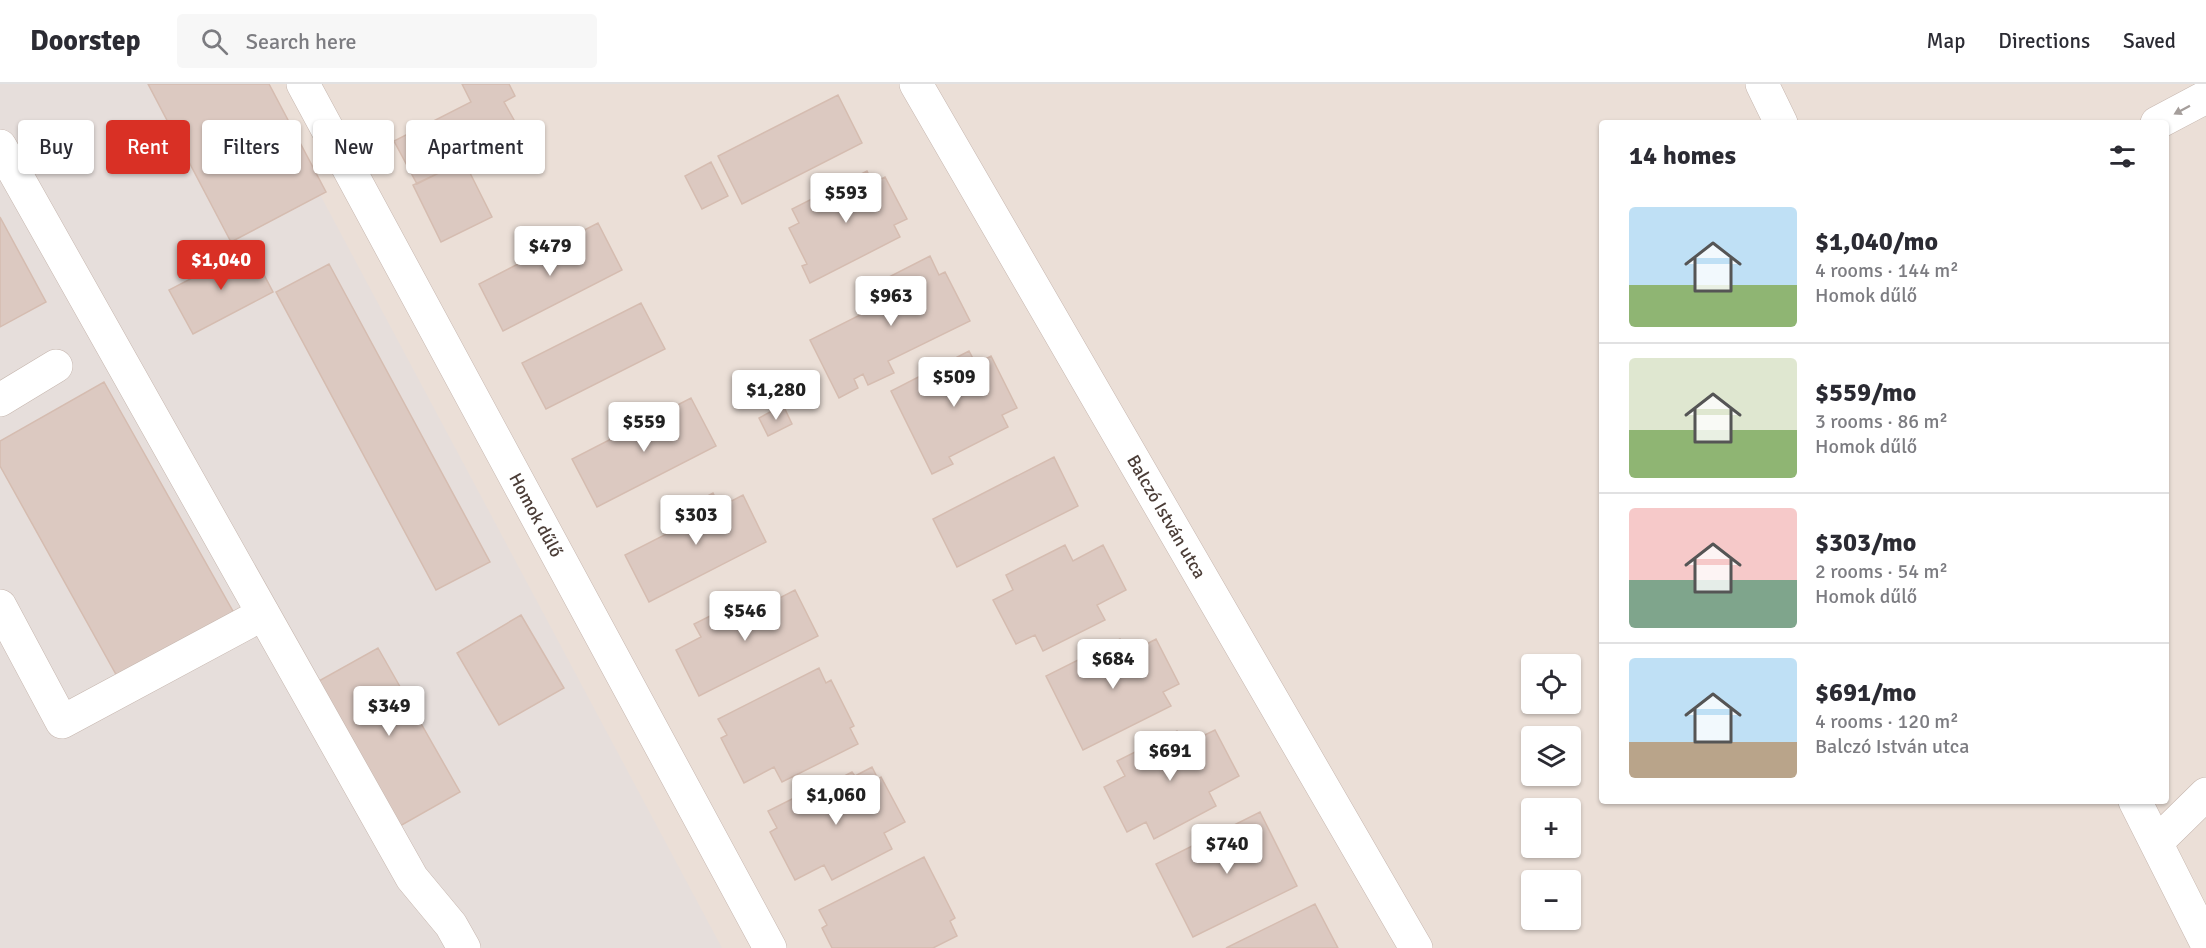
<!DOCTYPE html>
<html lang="en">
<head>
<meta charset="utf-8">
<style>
  body { margin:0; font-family:Signika,sans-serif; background:#f7f7f7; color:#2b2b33; height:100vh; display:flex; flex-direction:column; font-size:22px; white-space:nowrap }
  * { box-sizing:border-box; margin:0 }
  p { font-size:20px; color:#7c7c81 }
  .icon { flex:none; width:33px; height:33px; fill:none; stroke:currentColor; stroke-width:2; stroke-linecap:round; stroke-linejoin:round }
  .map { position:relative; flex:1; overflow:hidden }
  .panel { position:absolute; left:1599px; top:36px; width:570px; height:684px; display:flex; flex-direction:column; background:#fff; border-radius:6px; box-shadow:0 2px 4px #0004 }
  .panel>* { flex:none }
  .top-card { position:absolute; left:18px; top:36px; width:570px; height:54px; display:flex; gap:12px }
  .controls { position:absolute; left:1521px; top:570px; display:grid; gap:12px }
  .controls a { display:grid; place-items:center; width:60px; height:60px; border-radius:6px; background:#fff; box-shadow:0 2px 4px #0004; font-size:30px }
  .price { position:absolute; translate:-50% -51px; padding:0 14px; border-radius:6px; background:#fff; color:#222; font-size:20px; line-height:39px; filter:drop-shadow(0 2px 3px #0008) }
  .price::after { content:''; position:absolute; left:50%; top:36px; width:18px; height:14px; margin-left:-9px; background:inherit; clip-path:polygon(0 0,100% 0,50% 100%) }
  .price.selected { background:#d93025; color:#fff }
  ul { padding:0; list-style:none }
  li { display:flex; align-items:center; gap:18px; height:150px; padding:0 30px }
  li+li { border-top:2px solid #e1e1e2 }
  li span { display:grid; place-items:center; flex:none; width:168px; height:120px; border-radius:6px; color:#555 }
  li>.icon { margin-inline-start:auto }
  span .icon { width:72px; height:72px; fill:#fffc; stroke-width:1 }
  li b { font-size:26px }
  h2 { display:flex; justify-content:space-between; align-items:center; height:72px; padding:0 30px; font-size:26px }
  .chip { padding:0 21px; border-radius:6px; background:#fff; box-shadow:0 2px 4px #0004; font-size:21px; line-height:54px }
  .chip.selected { background:#d93025; color:#fff }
  header { display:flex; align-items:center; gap:36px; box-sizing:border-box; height:84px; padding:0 30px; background:#fff; border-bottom:2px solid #e1e1e2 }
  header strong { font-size:28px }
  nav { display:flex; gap:33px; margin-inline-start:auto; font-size:21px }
  .search { width:420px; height:54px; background:#f7f7f7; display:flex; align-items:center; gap:15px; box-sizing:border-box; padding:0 21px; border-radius:6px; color:#7c7c81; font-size:22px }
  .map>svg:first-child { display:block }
  .residential { fill:#ebdfd7; fill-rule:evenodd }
  .industrial { fill:#e6dedb }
  .building { fill:#dcc9c1; stroke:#d5bcb0; stroke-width:1.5 }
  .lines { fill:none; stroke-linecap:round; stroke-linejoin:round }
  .minor-casing { stroke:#c6b6ae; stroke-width:34 }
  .minor { stroke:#fff; stroke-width:33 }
  .oneway { fill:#a59e9b }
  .labels { text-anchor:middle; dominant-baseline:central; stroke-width:4.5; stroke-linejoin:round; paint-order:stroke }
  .street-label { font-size:18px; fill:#4b3d37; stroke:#fff }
</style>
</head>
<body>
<header>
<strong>Doorstep</strong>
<div class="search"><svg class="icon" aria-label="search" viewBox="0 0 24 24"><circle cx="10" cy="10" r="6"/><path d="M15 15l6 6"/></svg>Search here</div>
<nav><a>Map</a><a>Directions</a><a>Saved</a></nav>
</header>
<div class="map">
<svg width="2206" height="864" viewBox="0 0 2206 864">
  <rect width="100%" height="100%" fill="#f6efea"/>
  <path class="residential" d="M0 0H2206V864H0ZM1602 39H2166V717H1602ZM1532 580H1570V620H1532ZM1532 652H1570V692H1532ZM1532 724H1570V764H1532ZM1532 796H1570V836H1532Z"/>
  <path class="industrial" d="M0 0H261L722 864H0Z"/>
  <path class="building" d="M148 0H269L326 108 231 158Z
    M462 0H509L515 12 504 18 514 36 440 73 447 85 417 100 394 57 471 18Z
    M838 11 862 59 742 120 718 72Z
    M464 77 492 133 441 158 413 101Z
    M711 78 728 112 702 125 685 92Z
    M867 87 873 99 885 93 907 135 894 141 900 153 810 199 802 182 807 180 789 144 799 139 792 125Z
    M0 133 46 218 0 243Z
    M598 139 622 186 503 247 479 200Z
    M250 164 273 208 193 250 169 206Z
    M930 172 939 191 945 188 970 237 888 277 894 289 868 301 863 290 854 295 858 304 839 314 810 256 890 216 881 197Z
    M329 180 490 478 436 506 276 208Z
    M641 219 665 265 546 325 522 279Z
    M969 267 976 280 991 272 1017 324 1002 331 1008 343 949 373 953 380 932 390 891 307Z
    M104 298 234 529 118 594 0 382V357Z
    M691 314 716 362 597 423 572 375Z
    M783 321 792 340 768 352 759 334Z
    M1054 373 1078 422 957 483 933 435Z
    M713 409 720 423 743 411 766 458 649 518 625 471 696 435 689 422Z
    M1065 461 1073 477 1103 461 1126 506 1097 521 1105 536 1043 567 1035 551 1016 560 993 516 1013 506 1006 491Z
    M795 506 818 552 699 612 676 566 701 553 694 540 718 528 725 542Z
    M521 531 564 604 499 641 457 569Z
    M1120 555 1128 570 1156 555 1179 600 1163 608 1171 622 1083 666 1046 592Z
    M378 564 460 708 400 742 317 598Z
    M819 584 826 599 831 596 854 642 850 644 858 660 782 698 774 683 744 699 721 654 727 651 718 635Z
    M1215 646 1239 692 1209 708 1216 722 1154 755 1146 738 1127 748 1104 703 1125 692 1117 677 1177 647 1184 661Z
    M872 683 878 695 881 693 905 738 884 749 892 765 832 796 824 781 795 796 770 748 777 744 768 727 796 713 798 716 852 688 855 692Z
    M1260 728 1297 802 1193 853 1156 780Z
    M924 773 955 834 950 837 957 852 933 864H832L822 844 827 841 819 826Z
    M1315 820 1338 864H1226Z"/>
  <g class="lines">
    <g class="minor-casing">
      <g id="minor">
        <path id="s1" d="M303 0 770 864"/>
        <path id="s2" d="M916 0 1416 864"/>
        <path d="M1762 0 1781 39"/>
        <path d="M2157 39 2206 13"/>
        <path d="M0 62 412 794 451 841 464 864"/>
        <path d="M0 316 56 282"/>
        <path d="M0 522 62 638 263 530"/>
        <path d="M2135 717 2206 858"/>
        <path d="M2157 758 2206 710"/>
      </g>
    </g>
    <use href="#minor" class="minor"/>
  </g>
  <defs><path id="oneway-solid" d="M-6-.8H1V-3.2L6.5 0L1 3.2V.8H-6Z" transform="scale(1.5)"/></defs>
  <use class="oneway" href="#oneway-solid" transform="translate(2182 26) rotate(152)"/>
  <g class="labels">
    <g class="street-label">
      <text stroke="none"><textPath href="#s1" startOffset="490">Homok dűlő</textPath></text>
      <text stroke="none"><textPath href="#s2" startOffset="500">Balczó István utca</textPath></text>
    </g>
  </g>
</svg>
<div class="controls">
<a><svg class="icon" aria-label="locate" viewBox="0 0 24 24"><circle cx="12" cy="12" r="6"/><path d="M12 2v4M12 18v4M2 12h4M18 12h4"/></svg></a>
<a><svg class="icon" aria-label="layers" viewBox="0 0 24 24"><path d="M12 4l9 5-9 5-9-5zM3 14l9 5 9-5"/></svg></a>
<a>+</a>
<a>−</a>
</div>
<b class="price" style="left:846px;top:140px">$593</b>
<b class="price" style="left:550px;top:193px">$479</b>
<b class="price selected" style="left:221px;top:207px">$1,040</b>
<b class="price" style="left:891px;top:243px">$963</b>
<b class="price" style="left:954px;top:324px">$509</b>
<b class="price" style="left:776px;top:337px">$1,280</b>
<b class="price" style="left:644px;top:369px">$559</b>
<b class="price" style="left:696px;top:462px">$303</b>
<b class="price" style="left:745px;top:558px">$546</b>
<b class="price" style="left:1113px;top:606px">$684</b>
<b class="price" style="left:389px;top:653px">$349</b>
<b class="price" style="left:1170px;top:698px">$691</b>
<b class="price" style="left:836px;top:742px">$1,060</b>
<b class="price" style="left:1227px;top:791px">$740</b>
<div class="top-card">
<a class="chip">Buy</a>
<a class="chip selected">Rent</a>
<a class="chip">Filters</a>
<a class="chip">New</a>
<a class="chip">Apartment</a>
</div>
<section class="panel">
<h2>14 homes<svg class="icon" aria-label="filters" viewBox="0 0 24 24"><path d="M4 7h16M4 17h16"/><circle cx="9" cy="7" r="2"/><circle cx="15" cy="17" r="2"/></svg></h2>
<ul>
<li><span style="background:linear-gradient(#bfe0f5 65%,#8fb573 0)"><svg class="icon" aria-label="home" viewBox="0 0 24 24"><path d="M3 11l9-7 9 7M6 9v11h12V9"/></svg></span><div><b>$1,040/mo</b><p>4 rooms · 144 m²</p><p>Homok dűlő</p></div></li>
<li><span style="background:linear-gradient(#dfe7d0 60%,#8fb573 0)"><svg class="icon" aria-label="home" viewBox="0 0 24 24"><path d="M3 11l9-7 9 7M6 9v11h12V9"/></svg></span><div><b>$559/mo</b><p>3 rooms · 86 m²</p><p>Homok dűlő</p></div></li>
<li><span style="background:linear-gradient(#f6c9c9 60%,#7fa58c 0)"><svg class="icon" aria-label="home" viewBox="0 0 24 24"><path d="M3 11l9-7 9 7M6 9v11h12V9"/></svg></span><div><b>$303/mo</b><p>2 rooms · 54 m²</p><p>Homok dűlő</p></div></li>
<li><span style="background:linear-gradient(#bfe0f5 70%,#b9a48a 0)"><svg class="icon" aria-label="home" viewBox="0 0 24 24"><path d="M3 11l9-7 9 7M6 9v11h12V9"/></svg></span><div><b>$691/mo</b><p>4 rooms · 120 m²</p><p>Balczó István utca</p></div></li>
</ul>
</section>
</div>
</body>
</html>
